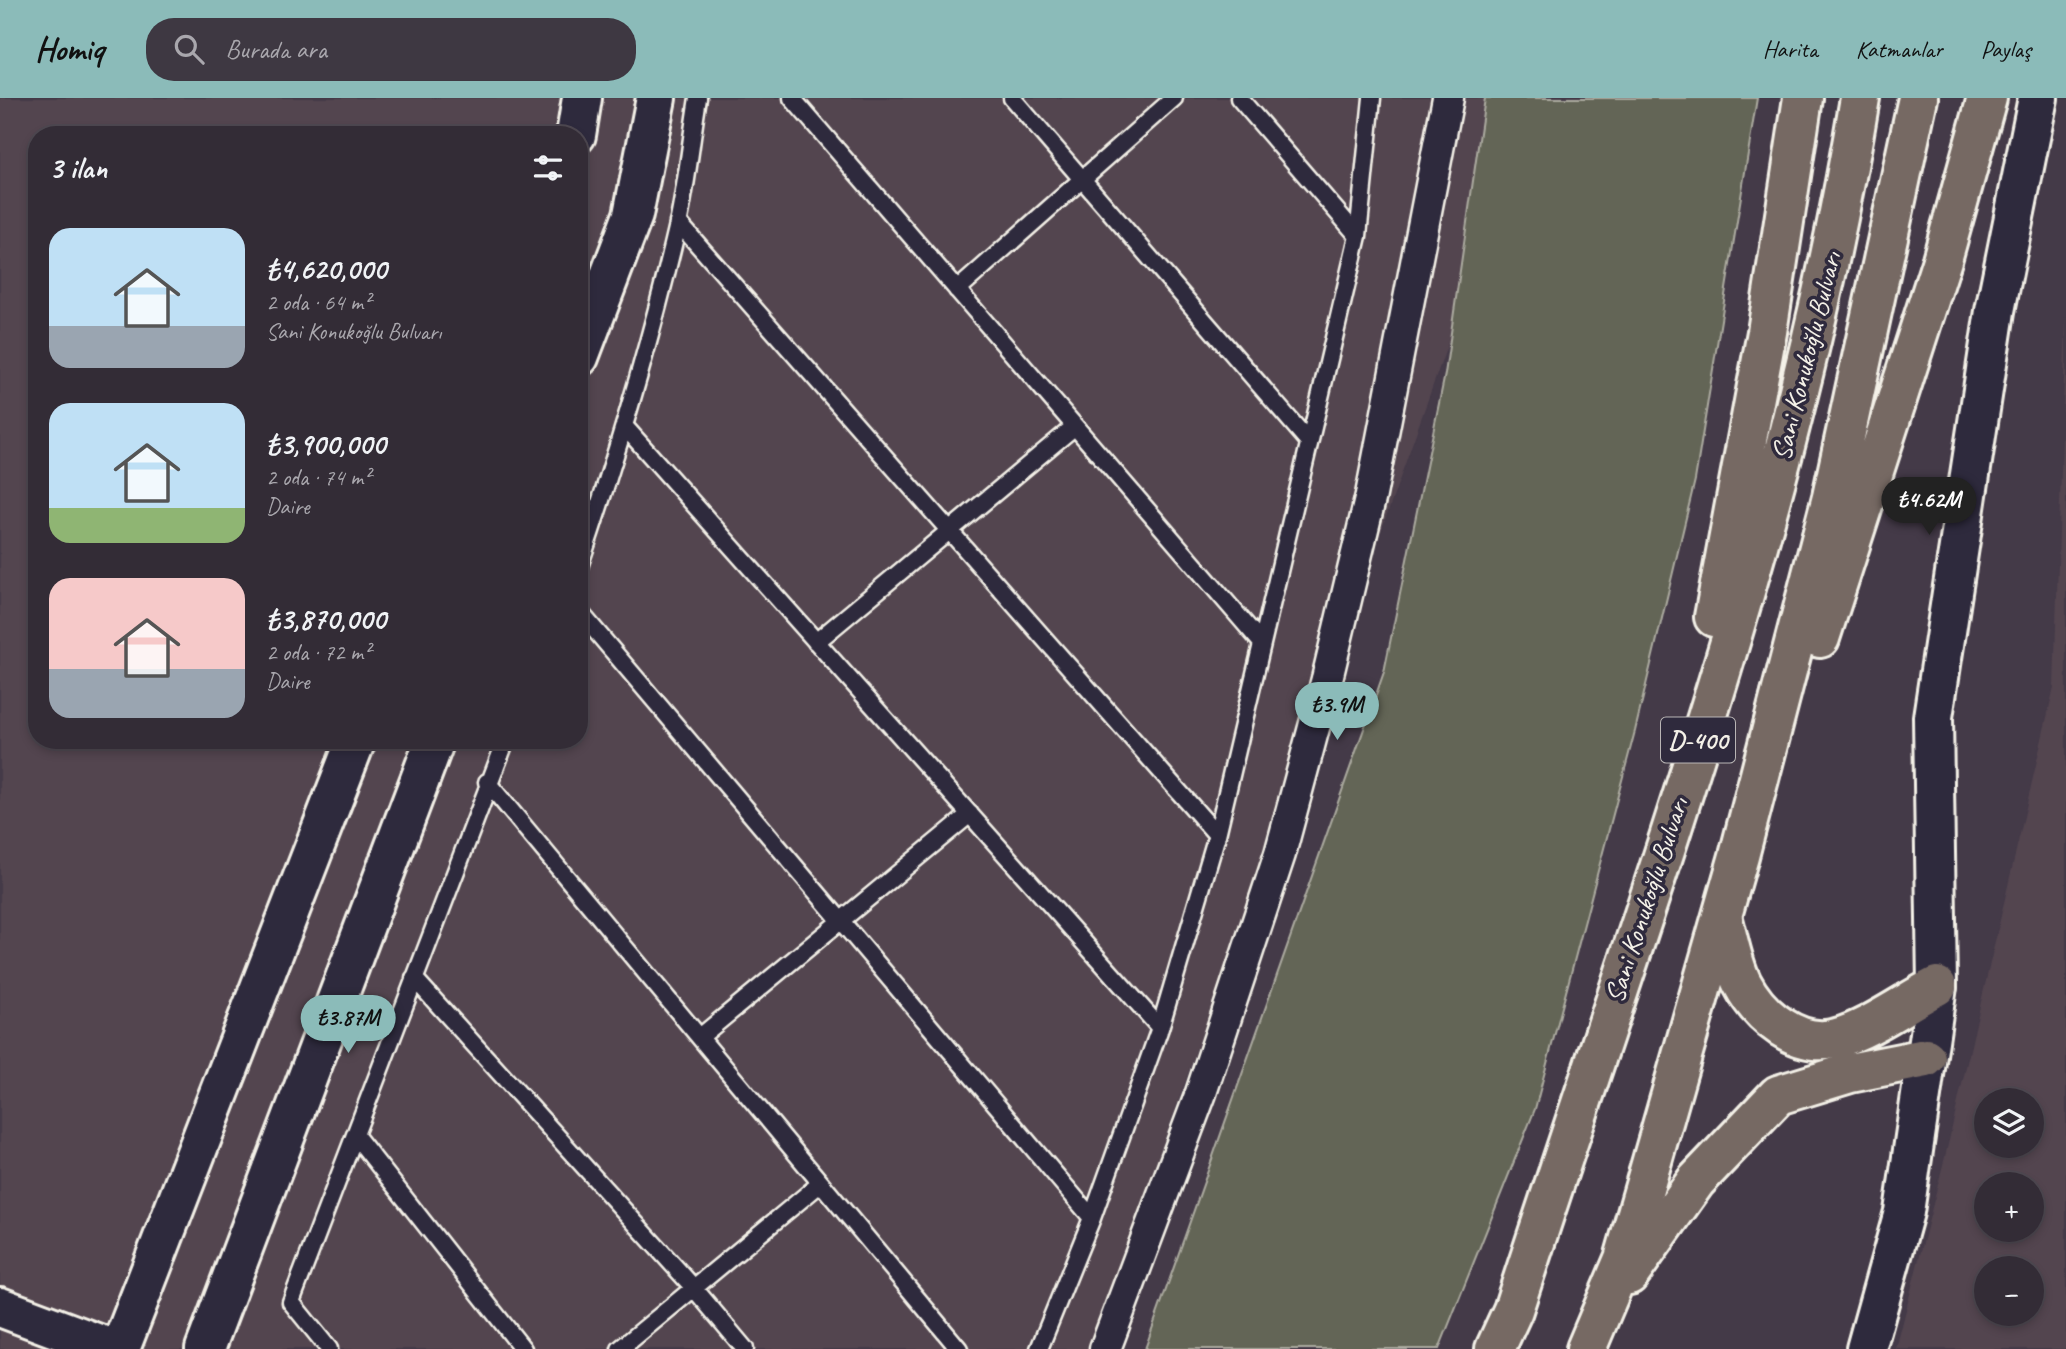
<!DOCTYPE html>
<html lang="tr">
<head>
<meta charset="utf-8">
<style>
  body { margin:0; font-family:Caveat,sans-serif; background:#3e3842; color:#f1f3f6; height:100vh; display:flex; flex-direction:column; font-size:26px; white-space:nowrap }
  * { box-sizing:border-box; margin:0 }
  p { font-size:23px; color:#a9a7ad }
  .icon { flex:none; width:38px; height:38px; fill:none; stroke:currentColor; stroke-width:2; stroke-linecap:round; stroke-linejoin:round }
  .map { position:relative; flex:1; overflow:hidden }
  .sheet { position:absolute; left:28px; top:28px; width:560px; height:623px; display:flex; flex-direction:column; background:#332c36; border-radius:28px; box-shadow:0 4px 10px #0003,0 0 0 2px #4e4851 }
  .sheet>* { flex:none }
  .tools { position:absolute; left:1974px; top:990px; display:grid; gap:14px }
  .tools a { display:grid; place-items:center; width:70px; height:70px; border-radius:50%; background:#332c36; box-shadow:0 4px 10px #0003,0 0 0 2px #4e4851; font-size:35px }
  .price { position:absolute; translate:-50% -60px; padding:0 16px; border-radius:24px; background:#8bbbb9; color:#111; font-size:23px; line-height:46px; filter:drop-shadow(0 2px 4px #0008) }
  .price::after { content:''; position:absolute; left:50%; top:42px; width:21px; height:16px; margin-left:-10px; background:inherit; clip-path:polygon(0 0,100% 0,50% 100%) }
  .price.active { background:#222; color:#fff }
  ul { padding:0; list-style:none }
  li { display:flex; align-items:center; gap:21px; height:175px; padding:0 21px }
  li span { display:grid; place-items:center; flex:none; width:196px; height:140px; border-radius:21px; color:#555 }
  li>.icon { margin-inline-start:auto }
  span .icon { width:84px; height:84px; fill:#fffc; stroke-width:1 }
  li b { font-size:30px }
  h2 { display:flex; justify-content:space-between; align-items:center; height:84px; padding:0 21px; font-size:30px }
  header { display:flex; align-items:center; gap:42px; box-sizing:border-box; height:98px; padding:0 35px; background:#8bbbb9; color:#111 }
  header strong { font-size:33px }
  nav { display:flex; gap:38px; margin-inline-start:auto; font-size:24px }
  .search { width:490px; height:63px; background:#3e3842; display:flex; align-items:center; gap:18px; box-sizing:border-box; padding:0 24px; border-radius:28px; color:#a9a7ad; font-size:26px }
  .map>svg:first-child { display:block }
  .built { fill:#534550; fill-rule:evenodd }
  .green { fill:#646557; stroke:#acaba0; stroke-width:2 }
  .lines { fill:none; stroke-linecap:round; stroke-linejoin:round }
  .service-casing { stroke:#f4f1e8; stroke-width:21 }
  .minor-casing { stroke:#f4f1e8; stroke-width:35 }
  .tertiary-casing { stroke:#f4f1e8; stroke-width:44 }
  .trunk-casing { stroke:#f4f1e8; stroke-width:44 }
  .service { stroke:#2f2a3d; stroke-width:16 }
  .minor { stroke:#2f2a3d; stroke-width:30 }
  .tertiary { stroke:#2f2a3d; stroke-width:38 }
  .trunk { stroke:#766964; stroke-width:38 }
  .labels { text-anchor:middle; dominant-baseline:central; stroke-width:7; stroke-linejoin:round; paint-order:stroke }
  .shield { fill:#2f2a3d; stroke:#b9b5b5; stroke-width:2 }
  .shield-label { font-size:26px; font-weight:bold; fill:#f4f1e8 }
  .street-label { font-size:28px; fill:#f4f1e8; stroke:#2f2a3d }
</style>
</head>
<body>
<header>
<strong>Homiq</strong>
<div class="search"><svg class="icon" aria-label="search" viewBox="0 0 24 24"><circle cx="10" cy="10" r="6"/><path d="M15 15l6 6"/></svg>Burada ara</div>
<nav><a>Harita</a><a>Katmanlar</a><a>Paylaş</a></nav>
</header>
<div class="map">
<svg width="2066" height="1251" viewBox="0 0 2066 1251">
  <rect width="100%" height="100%" fill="#443a48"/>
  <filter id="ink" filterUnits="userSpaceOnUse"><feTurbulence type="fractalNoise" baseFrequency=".0143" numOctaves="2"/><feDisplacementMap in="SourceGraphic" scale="14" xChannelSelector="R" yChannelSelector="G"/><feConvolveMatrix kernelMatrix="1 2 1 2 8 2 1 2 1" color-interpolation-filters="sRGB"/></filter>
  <g filter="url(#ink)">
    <path class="built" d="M0 0H1513L1500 99 1090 1251H0ZM37 37H579V642H37Z
      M2066 219V1251H1896L1947 1051 2054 589ZM1986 1003H2032V1048H1986ZM1986 1087H2032V1132H1986ZM1986 1171H2032V1216H1986Z"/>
    <path class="green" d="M1485 0H1757L1695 382 1635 633 1535 1011 1439 1251H1145L1384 574 1445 276Z"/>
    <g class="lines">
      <g class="service-casing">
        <path id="service" d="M792 0 1260 543
          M1012 0 1309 344
          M1239 0 1358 138
          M678 124 1217 737
          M957 192 1174 0
          M626 330 1160 930
          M579 469C617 356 651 243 678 126 687 85 691 42 698 0
          M579 513 1092 1120
          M816 544 1075 328
          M487 684 959 1251
          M414 880 693 1189 745 1251
          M700 939 970 716
          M355 1037 523 1251
          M329 1251 291 1204 506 642
          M620 1251 821 1085
          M1039 1251 1092 1120 1160 930 1217 737 1358 138 1372 0"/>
      </g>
      <g class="minor-casing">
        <path id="minor" d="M1105 1251 1201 995 1280 756 1327 581 1371 397 1448 0"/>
      </g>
      <g class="tertiary-casing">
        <path id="tertiary" d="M576 37 582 0
          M579 259 633 117 656 0
          M0 1209 112 1251
          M120 1251 356 642
          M205 1251 435 642
          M1866 1251 1904 1114 1937 888 1933 619 1995 213 2038 0"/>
      </g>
      <g class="trunk-casing">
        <path id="trunk" d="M1714 519 1767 234 1803 0
          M1820 540 1942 162 1987 0
          M1722 818C1728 839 1732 865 1742 885 1759 918 1798 951 1837 940 1870 931 1906 904 1937 888
          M1629 1177 1696 1083 1778 997 1850 975 1926 960
          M1495 1251 1513 1212C1642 813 1792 415 1860 0
          M1586 1251 1624 1161 1739 758 1832 399 1918 0"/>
      </g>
      <use href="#service" class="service"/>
      <use href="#minor" class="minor"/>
      <use href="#tertiary" class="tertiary"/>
      <use href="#trunk" class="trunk"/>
    </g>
  </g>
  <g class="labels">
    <rect class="shield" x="1661" y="619.5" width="74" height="45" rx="5"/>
    <g class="shield-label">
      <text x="1698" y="642">D-400</text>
    </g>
    <g class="street-label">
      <text transform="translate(1806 258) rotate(-76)">Sani Konukoğlu Bulvarı</text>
      <text transform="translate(1646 802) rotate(-72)">Sani Konukoğlu Bulvarı</text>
    </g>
  </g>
</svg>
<div class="tools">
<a><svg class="icon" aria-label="layers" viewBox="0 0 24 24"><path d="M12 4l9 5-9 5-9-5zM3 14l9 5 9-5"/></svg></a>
<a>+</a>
<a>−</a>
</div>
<b class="price active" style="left:1929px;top:439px">₺4.62M</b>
<b class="price" style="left:1337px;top:644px">₺3.9M</b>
<b class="price" style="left:348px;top:957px">₺3.87M</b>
<section class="sheet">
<h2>3 ilan<svg class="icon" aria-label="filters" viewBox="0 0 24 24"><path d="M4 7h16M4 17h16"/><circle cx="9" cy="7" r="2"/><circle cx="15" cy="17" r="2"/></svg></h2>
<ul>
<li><span style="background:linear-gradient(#bfe0f5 70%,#9aa5b1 0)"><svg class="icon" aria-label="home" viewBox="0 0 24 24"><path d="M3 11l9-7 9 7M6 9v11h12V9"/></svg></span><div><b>₺4,620,000</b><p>2 oda · 64 m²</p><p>Sani Konukoğlu Bulvarı</p></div></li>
<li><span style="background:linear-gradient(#bfe0f5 75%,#8fb573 0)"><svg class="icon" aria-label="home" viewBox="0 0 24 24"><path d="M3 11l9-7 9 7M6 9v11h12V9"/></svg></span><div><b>₺3,900,000</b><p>2 oda · 74 m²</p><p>Daire</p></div></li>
<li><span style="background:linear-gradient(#f6c9c9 65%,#9aa5b1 0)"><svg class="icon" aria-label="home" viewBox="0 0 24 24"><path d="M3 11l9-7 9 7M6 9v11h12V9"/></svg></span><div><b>₺3,870,000</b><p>2 oda · 72 m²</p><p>Daire</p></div></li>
</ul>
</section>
</div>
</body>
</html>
